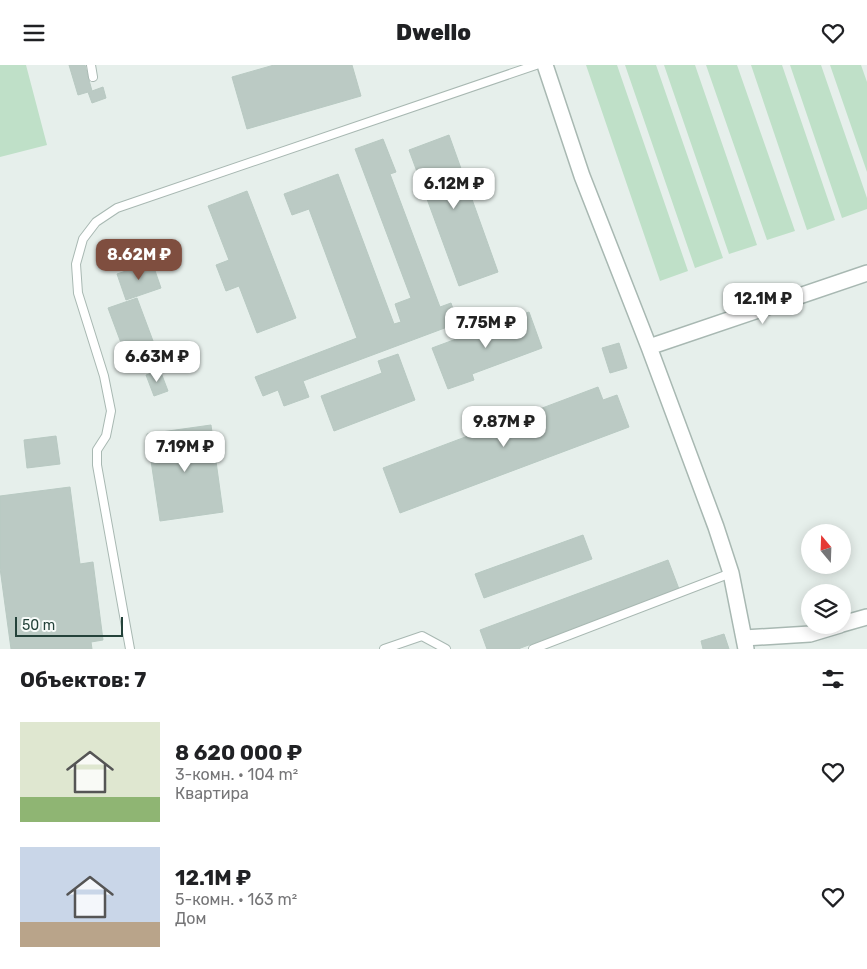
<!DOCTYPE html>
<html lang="ru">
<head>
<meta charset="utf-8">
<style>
  body { margin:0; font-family:Rubik,sans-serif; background:#f6f6f6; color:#202124; height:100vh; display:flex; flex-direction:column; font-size:19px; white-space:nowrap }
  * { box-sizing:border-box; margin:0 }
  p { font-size:16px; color:#757577 }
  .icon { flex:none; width:28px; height:28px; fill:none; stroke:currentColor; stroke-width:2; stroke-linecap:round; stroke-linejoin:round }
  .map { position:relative; height:584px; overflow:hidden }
  .details { display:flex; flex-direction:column; background:#fff; flex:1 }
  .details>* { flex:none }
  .needle { width:32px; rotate:341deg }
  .controls { position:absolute; left:801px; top:459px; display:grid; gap:10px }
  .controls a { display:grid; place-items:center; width:50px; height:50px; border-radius:50%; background:#fff; box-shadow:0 2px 12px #0003; font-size:25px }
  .scale { position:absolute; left:15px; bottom:12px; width:108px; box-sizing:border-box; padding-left:5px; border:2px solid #24423a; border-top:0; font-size:14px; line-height:18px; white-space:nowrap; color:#24423a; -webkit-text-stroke:4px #f7fbf9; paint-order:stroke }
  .price { position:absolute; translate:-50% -42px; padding:0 11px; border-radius:10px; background:#fff; color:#222; font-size:16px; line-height:32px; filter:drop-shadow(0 1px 2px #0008) }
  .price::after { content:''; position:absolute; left:50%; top:30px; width:15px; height:11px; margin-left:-8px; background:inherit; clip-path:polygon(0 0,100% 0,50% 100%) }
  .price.current { background:#7f4e3f; color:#fff }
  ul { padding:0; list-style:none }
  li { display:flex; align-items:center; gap:15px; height:125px; padding:0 20px }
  li span { display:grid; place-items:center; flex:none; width:140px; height:100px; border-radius:0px; color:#555 }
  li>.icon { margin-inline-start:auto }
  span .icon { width:60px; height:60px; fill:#fffc; stroke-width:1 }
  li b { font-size:21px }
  h2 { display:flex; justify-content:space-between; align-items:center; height:60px; padding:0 20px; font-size:21px }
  header { display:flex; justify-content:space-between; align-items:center; height:65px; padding:0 20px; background:#fff; font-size:22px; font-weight:800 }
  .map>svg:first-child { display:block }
  .green { fill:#bfe0c8 }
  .building { fill:#bbcac4; stroke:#b8c9c2 }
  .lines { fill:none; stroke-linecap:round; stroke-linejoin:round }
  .service-casing { stroke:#a8b8b2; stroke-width:10 }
  .minor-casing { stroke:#a8b8b2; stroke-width:18 }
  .service { stroke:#fff; stroke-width:8 }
  .minor { stroke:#fff; stroke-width:15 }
</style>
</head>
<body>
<header><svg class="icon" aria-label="menu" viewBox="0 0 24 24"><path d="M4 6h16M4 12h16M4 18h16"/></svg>Dwello<svg class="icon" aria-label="heart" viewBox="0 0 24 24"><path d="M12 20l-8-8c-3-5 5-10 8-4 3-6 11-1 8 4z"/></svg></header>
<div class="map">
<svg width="867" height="584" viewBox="0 0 867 584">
  <rect width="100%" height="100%" fill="#e6efeb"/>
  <path class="green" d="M0 0H26L47 80 0 92Z
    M586 0H617L688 206 660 216Z
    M625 0H656L723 193 695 203Z
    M664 0H695L757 180 729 189Z
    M706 0H737L795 166 767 175Z
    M751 0H782L835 155 807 165Z
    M790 0H821L867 133V144L842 153Z
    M830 0H861L867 17V107Z"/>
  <path class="building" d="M69 0H85L92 26 103 22 106 33 92 38 88 27 78 30Z
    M274 0H352L361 31 247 64 232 12Z
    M449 70 498 207 459 221 409 85Z
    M383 74 396 107 390 109 440 242 451 238 458 258 303 316 309 332 284 341 278 325 263 331 255 312 357 273 309 144 292 150 284 129 338 109 394 259 401 257 395 239 411 233 355 84Z
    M247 126 296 253 257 268 239 221 226 226 216 200 229 195 208 141Z
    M152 197 161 223 126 235 117 209Z
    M137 233 156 284 127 294 108 243Z
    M529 247 542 283 472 309 474 315 448 324 432 283Z
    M619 278 627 303 610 308 602 283Z
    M398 289 415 335 334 366 321 331 382 308 378 296Z
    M160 305 168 326 154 331 146 310Z
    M598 322 603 335 617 330 629 362 400 448 383 403Z
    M211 360 223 447 160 456 147 369Z
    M56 371 60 399 27 403 24 375Z
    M70 422 80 499 93 497 103 575 91 577 92 584H11L0 503V431Z
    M583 470 592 494 484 533 475 509Z
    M668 495 679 524 518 584H487L480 565Z
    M724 569 729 584H703L701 576Z"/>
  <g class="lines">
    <g class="service-casing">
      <path id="service" d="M91 0 93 12
        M130 584 97 400V385L106 371 111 346 104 311 78 228 76 199 83 174 96 157 117 143 536 0
        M384 584 422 571 446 584
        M533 584 731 508"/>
    </g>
    <g class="minor-casing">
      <path id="minor" d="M545 0 582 111 649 282 716 462 731 508 746 584
        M649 282 867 208
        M842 559 867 552
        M744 573 810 569 840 560"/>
    </g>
    <use href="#service" class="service"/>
    <use href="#minor" class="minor"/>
  </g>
</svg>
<div class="controls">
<a><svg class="needle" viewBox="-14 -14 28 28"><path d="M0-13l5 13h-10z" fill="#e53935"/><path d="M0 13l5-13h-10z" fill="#757577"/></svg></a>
<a><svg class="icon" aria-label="layers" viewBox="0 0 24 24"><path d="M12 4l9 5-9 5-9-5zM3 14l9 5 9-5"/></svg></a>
</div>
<div class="scale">50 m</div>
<b class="price" style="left:454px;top:145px">6.12M ₽</b>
<b class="price current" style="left:139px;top:216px">8.62M ₽</b>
<b class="price" style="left:763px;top:260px">12.1M ₽</b>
<b class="price" style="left:486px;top:284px">7.75M ₽</b>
<b class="price" style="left:157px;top:318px">6.63M ₽</b>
<b class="price" style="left:504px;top:383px">9.87M ₽</b>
<b class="price" style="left:185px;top:408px">7.19M ₽</b>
</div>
<section class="details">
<h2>Объектов: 7<svg class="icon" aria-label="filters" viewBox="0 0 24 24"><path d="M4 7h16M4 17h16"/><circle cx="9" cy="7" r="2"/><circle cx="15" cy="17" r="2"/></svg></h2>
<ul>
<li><span style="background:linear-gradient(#dfe7d0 75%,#8fb573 0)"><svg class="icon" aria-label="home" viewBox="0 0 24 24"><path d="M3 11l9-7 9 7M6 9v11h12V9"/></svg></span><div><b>8 620 000 ₽</b><p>3-комн. · 104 m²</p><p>Квартира</p></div><svg class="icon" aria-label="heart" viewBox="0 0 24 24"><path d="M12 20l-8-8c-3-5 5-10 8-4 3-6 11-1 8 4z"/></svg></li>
<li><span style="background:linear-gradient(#c9d6e8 75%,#b9a48a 0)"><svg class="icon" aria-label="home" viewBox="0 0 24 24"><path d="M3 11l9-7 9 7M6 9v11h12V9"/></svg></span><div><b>12.1M ₽</b><p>5-комн. · 163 m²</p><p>Дом</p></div><svg class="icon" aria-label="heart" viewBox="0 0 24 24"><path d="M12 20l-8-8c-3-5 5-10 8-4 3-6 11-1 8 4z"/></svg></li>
</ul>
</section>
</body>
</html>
